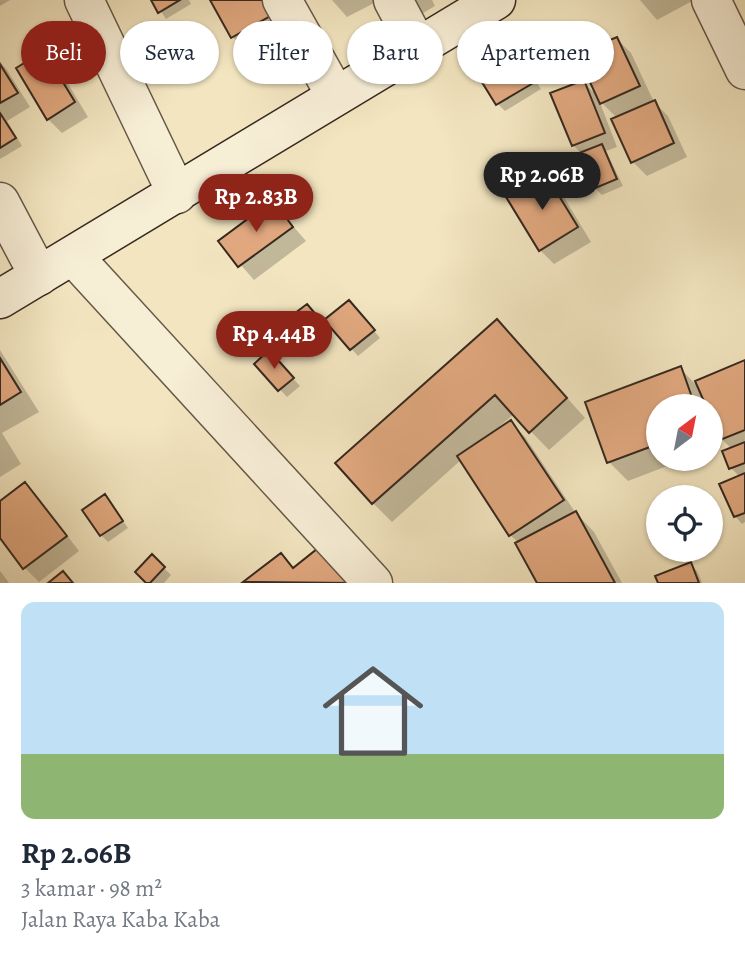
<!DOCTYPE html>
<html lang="id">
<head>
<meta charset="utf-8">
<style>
  body { margin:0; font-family:Alegreya,serif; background:#f2f2f3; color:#1f2937; height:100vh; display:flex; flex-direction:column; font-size:26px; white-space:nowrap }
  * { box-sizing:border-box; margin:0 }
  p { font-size:23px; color:#747a83 }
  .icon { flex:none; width:38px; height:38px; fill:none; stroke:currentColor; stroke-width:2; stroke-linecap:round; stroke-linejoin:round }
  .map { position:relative; height:583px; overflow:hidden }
  .panel { display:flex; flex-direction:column; background:#fff; flex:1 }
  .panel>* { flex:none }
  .guide { position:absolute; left:21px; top:21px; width:704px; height:63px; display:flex; gap:14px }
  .needle { width:46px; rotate:32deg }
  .tools { position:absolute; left:646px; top:394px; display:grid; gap:14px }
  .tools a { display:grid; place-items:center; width:77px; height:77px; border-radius:50%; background:#fff; box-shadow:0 2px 5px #0004; font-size:35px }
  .price { position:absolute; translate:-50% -60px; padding:0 16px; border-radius:24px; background:#8f2418; color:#fff; font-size:23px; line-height:46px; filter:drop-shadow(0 2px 4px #0008) }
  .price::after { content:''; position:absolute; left:50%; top:42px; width:21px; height:16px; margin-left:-10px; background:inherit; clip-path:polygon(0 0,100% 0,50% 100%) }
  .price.selected { background:#222; color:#fff }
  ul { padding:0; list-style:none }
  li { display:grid; align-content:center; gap:14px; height:371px; padding:0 21px }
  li+li { border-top:2px solid #e0e1e3 }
  li span { display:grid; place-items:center; height:217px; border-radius:14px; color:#555 }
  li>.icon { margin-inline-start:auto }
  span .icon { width:126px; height:126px; fill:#fffc; stroke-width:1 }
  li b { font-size:30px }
  .tag { padding:0 24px; border-radius:32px; background:#fff; box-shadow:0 2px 5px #0004; font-size:24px; line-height:63px }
  .tag.selected { background:#8f2418; color:#fff }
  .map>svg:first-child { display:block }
  .shadow { fill:#0003 }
  .building { fill:#e1a87f; stroke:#362920; stroke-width:2 }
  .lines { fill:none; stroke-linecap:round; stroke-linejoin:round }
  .street-casing { stroke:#655848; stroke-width:41 }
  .secondary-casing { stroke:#362920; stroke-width:41 }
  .street { stroke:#f7eed6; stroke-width:38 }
  .secondary { stroke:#f7eed6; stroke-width:38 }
</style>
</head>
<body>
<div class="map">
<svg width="745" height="583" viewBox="0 0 745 583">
  <rect width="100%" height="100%" fill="#f2e5c0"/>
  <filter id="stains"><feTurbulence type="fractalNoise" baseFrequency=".00286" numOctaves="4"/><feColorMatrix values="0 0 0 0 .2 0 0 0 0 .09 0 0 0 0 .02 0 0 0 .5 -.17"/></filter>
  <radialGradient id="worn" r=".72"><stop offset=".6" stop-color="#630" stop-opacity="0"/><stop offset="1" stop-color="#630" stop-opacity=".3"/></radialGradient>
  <path class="shadow" d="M0 0H10L0 6Z
    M153 0H189L191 4 166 19Z
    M212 0H271L287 28 247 51 233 37Z
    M332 0H380L347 17Z
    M399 0H432L435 6 413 19Z
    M640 0H694L657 20Z
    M492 34 499 41 509 60 485 72 477 64 468 45Z
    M617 39 631 53 654 102 668 116 687 157 647 176 633 162 617 118 599 100 617 147 606 151 623 186 602 195 595 188 582 154 573 145 583 82 599 97Z
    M557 41 564 48 574 69 548 82 541 75Z
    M44 53 58 67 88 117 62 133 48 119Z
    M519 58 526 65 541 89 505 111 498 104 483 80Z
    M0 62 7 70 30 107 7 121 22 146 0 159Z
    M545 176 559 189 591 242 554 264 540 250Z
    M272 202 306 241 254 280 220 241Z
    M356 309 380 338 358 356 326 321Z
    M314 313 325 326 299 347 281 327Z
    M516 340 585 418 549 450 514 414 494 431 496 433 511 423 525 437 575 512 594 532 622 583H539L519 543 510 535 461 460 392 522 373 503Z
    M0 350 39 412 2 433 21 464 0 477Z
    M276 360 300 386 287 397 256 364Z
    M745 362V522L742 524 735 516 740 477 731 468 732 449 716 434 721 447 710 450V406H658V458H688L628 481 609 462 680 368 700 389Z
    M24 484 38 498 79 551 39 582 25 568 0 535V503Z
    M105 496 128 528 108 542 101 535Z
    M281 555 295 569 353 583H246Z
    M152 556 171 575 164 583H148Z
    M690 564 697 571 702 583H660Z
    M0 571 1 572 9 583H0Z"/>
  <path class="building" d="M151 0H180L158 13Z
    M210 0H267L274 14 231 38Z
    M493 32 503 53 476 65 466 44Z
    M617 37 640 86 600 104 577 54Z
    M557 39 568 62 539 76 528 52Z
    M44 51 75 102 47 120 16 68Z
    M519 55 535 82 496 105 480 79Z
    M0 64 18 93 0 103Z
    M584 80 605 133 572 146 550 93Z
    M655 100 674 143 631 163 611 119Z
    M0 113 16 138 0 148Z
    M602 144 617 179 593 189 579 153Z
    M545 173 578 227 539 251 506 197Z
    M273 200 293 227 238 267 218 241Z
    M349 300 375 330 350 350 324 320Z
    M307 304 319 318 290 341 278 326Z
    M497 319 567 398 529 433 495 395 372 504 335 463Z
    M269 350 294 378 278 391 254 364Z
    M0 358 21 392 0 405Z
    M745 360V430L720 440 710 417V406H706L695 381Z
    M681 366 695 406H658V444L607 463 585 402Z
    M511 420 564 500 509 536 457 456Z
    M745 442V463L729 469 722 451Z
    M745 473V513L734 517 719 484Z
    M25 482 67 536 23 569 0 538V501Z
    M105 494 123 521 100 536 82 510Z
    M576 511 615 583H537L515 543Z
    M322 545 352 583 243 582 281 553 293 568Z
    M152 554 165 567 150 583H146L135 572Z
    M691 562 699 583H658L655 576Z
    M63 571 73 583H48Z"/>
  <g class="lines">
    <g class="street-casing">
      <path id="street" d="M84 0 177 194
        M282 0 336 96
        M393 0 418 47
        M711 0 745 70
        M0 202 39 276
        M73 256 373 583"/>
    </g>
    <g class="secondary-casing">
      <path id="secondary" d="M0 299 496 0"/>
    </g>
    <use href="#street" class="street"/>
    <use href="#secondary" class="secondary"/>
  </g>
  <rect width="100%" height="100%" filter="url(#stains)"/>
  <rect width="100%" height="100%" fill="url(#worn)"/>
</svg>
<div class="tools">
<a><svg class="needle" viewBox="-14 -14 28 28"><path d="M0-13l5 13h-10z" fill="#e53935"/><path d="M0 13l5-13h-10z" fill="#747a83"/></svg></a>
<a><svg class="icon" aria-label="locate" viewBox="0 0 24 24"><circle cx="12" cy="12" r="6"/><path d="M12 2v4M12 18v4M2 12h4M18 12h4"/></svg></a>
</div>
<b class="price selected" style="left:542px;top:212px">Rp 2.06B</b>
<b class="price" style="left:256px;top:234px">Rp 2.83B</b>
<b class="price" style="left:274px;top:371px">Rp 4.44B</b>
<div class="guide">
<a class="tag selected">Beli</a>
<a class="tag">Sewa</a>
<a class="tag">Filter</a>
<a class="tag">Baru</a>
<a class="tag">Apartemen</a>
</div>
</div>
<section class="panel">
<ul>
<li><span style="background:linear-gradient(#bfe0f5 70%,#8fb573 0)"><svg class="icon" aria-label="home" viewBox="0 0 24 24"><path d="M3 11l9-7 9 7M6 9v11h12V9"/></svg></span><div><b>Rp 2.06B</b><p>3 kamar · 98 m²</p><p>Jalan Raya Kaba Kaba</p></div></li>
</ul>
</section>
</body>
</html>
